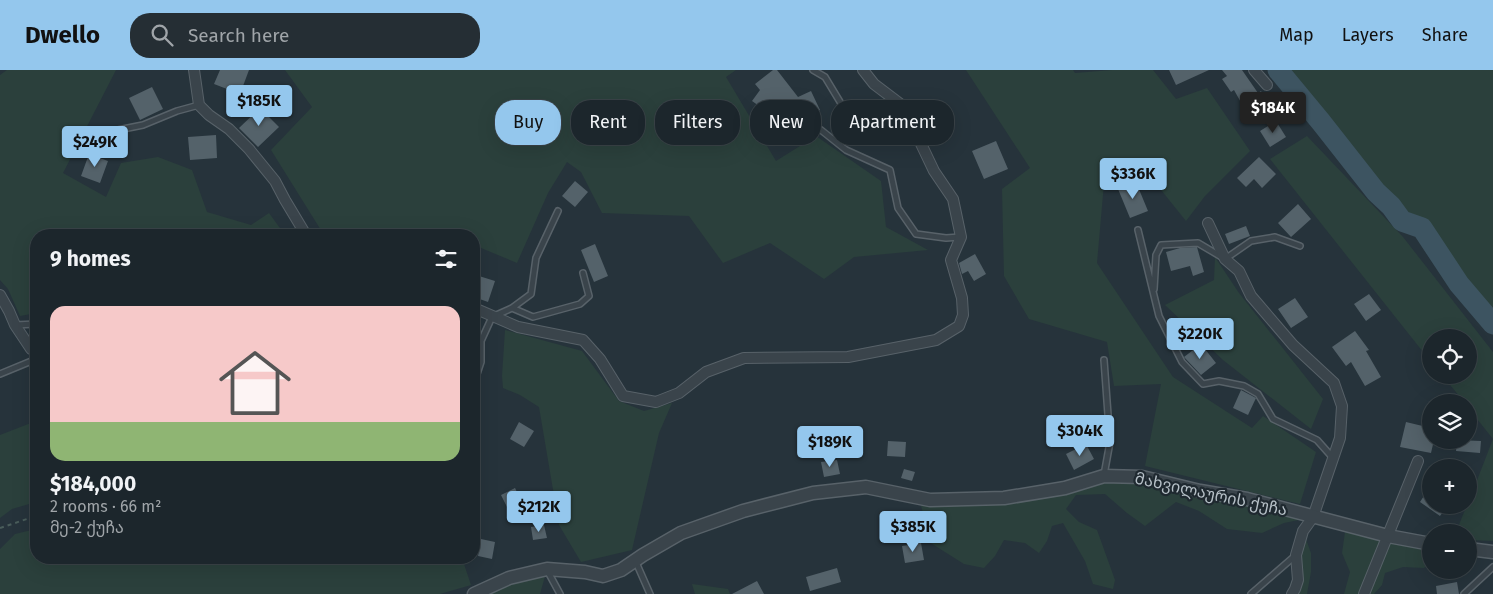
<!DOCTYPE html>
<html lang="en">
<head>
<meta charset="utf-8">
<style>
  body { margin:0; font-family:"Fira Sans","Noto Sans Georgian",sans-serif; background:#252e34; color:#f1f3f6; height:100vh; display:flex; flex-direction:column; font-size:19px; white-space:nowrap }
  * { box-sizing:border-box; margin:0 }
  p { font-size:16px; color:#a0a5a9 }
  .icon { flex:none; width:28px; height:28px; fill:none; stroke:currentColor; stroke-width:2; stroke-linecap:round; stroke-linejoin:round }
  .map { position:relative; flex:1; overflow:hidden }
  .details { position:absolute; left:30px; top:159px; width:450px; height:335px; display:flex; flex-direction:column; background:#1c262c; border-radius:20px; box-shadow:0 5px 20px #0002,0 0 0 1px #3a4348 }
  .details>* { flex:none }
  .banner { position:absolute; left:495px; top:30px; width:475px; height:45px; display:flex; gap:10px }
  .buttons { position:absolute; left:1422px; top:259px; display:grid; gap:10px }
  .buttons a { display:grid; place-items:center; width:55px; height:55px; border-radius:50%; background:#1c262c; box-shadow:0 5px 20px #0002,0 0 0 1px #3a4348; font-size:25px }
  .price { position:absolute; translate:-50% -42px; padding:0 11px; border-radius:5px; background:#94c7ed; color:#111; font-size:16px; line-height:32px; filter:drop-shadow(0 1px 2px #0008) }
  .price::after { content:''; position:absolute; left:50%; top:30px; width:15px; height:11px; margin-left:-8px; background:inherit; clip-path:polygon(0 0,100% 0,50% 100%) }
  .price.selected { background:#222; color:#fff }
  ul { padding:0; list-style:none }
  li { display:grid; align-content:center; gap:10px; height:265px; padding:0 20px }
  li+li { border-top:1px solid #3a4348 }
  li span { display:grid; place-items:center; height:155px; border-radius:15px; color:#555 }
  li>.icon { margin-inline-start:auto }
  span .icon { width:90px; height:90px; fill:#fffc; stroke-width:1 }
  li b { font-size:21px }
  h2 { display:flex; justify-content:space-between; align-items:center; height:60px; padding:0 20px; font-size:21px }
  .chip { padding:0 18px; border-radius:20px; background:#1c262c; box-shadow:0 5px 20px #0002,0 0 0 1px #3a4348; font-size:18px; line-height:45px }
  .chip.selected { background:#94c7ed; color:#111 }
  header { display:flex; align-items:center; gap:30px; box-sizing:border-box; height:70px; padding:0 25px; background:#94c7ed; color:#111 }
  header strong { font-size:24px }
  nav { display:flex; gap:28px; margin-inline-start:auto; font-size:18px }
  .search { width:350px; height:45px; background:#252e34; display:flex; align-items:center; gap:12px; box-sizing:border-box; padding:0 18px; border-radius:20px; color:#a0a5a9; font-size:19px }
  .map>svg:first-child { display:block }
  .green { fill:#2b403c }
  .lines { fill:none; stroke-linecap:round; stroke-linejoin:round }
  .river { stroke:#3d5461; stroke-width:21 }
  .building { fill:#54626a }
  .service-casing { stroke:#586269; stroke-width:8 }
  .minor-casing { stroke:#586269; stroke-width:12 }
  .tertiary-casing { stroke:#586269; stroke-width:15 }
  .path { stroke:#4a5d5b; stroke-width:2; stroke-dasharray:4 4; stroke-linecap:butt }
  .service { stroke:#3a444b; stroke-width:5 }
  .minor { stroke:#3a444b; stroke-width:10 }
  .tertiary { stroke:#3a444b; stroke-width:12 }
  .labels { text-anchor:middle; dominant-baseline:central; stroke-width:4.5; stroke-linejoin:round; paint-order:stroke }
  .street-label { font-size:16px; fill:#b5bfc6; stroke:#1f2930 }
</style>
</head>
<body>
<header>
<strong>Dwello</strong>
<div class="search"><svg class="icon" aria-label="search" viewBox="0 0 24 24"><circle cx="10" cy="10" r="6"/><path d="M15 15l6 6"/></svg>Search here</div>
<nav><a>Map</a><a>Layers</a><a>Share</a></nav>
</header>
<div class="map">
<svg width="1493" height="524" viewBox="0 0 1493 524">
  <rect width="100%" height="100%" fill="#26333b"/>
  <path class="green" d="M7 0H116L63 103 106 127 121 93 158 87 192 100 207 142 251 155 269 143 285 165H36V243L20 246 8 219 0 210V5Z
    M285 0H736L726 7 776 91 816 66 881 111 886 157 928 180 854 187 824 209 770 173 723 193 689 146 602 143 581 102 567 92 548 123 517 193 474 175V165H324L271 80 312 37Z
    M966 0H1073L1075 3 1112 0H1153L1176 29 1207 18 1250 81 1205 126 1186 151 1141 95 1105 102 1097 193 1173 307 1252 358 1263 346 1316 382 1300 434 1145 396 1161 314 1114 316 1107 272 1029 249 1004 206 1002 119 1030 98Z
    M1278 0H1493V254L1459 214 1422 158 1402 151 1391 136 1376 122 1321 52Z
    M1307 66 1403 167 1493 282V471L1469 470V462H1456L1467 435H1469V431L1493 369 1469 339V332H1464L1442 305H1469V268H1431V292L1270 89Z
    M1215 187 1239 223 1323 329 1311 359 1223 290 1165 235 1214 210Z
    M505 260 582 281 619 331 644 341 672 333 659 363 632 480 581 492 559 455 539 337 520 325 503 318 502 306Z
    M36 351V432L12 439 0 448V365Z
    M1104 406 1313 447 1284 453 1262 463 1227 459 1199 441 1176 432 1145 456 1127 443 1105 424 1076 425 1066 439 1079 452 1097 460 1115 510 1113 519 1093 514 1085 491 1063 453 1052 456 1047 471 1039 483 1025 473 1004 470 995 486 984 498 964 494 926 470V454L919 428H1004Z
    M1346 455 1431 474V491L1424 498 1403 497 1385 503 1382 515 1374 524H1344L1350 502 1342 483Z
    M36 459V488H462L471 515 440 524H0V479L15 464Z
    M1303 461 1311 483V502L1307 524H1292Z
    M547 499 540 524H474Z
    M692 514 728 519 730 524H695Z"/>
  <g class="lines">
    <path class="river" d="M1278 0 1321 52 1376 122 1391 136 1402 151 1422 158 1459 214 1493 254"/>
  </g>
  <path class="building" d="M220 0H249L240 24 214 14Z
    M773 0H777L798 27 811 21 820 40 792 53 791 50 778 56 767 31 762 38 752 31 760 20 755 14Z
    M1169 0H1209L1176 15Z
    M1222 0H1242L1258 23 1261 21 1268 34 1248 45 1234 20 1231 22 1222 9 1227 6Z
    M152 17 163 39 140 50 129 28Z
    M260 38 279 57 258 77 239 58Z
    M1276 51 1286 67 1270 77 1260 61Z
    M216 65 217 88 190 90 188 67Z
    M996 71 1008 99 984 109 972 81Z
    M89 84 108 91 100 113 81 106Z
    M1259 87 1276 104 1262 118 1254 109 1246 117 1237 108Z
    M575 111 588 122 575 137 562 126Z
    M1136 112 1148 141 1130 148 1118 119Z
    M1298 134 1311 149 1291 167 1278 153Z
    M1246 156 1250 166 1229 174 1225 164Z
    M595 174 608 206 594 212 581 180Z
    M1197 177 1204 202 1193 206 1190 196 1171 201 1166 182 1180 178Z
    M975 184 986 204 974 211 968 201 962 204 959 193Z
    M479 206 495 211 488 232 474 227V222Z
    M1369 224 1381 240 1366 251 1354 234Z
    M1295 228 1308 247 1291 258 1278 239Z
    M1355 261 1369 280 1366 281 1381 307 1365 316 1351 292 1346 296 1332 277Z
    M1201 274 1216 293 1201 305 1184 287Z
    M1241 320 1256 328 1248 345 1233 338Z
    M519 352 534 361 524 377 510 369Z
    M1406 352 1431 358V370H1434L1431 383 1400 377Z
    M1457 370 1481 371 1480 383 1456 381Z
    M888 371 906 372 905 387 887 386Z
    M1086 374 1094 389 1074 400 1066 384Z
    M837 390 840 404 824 407 821 392Z
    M904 399 915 402 912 411 901 408Z
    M1431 415V435H1448L1440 446 1420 432Z
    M515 418 521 430 507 437 501 425Z
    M544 455 547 468 533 470 531 457Z
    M481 469 495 472 492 489 478 486Z
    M921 473 924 490 905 493 902 476Z
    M837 498 841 512 810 521 806 507Z
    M757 511 764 524H732Z
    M1457 512 1459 524H1437L1436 516Z"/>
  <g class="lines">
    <g class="service-casing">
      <path id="service" d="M813 0 825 7 854 55 901 59 916 63
        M821 60 846 80 890 100 898 138 916 164 946 168 960 167
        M113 61 143 55 177 41 199 35
        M1138 160 1159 246 1182 292 1203 314 1219 311 1244 316 1258 324 1273 349 1317 370 1333 388
        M1154 219 1156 185 1161 175 1198 173 1225 189 1251 171 1275 167 1300 176
        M512 238 533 247 580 234 589 226 583 203
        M15 255 36 254
        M474 275 481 271 492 247 512 238 531 224 536 188 558 141
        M1104 290 1110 372 1104 405
        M0 304 34 290
        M474 313 481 292V271
        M635 490 650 524
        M547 500 560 524
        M1251 524 1296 485
        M1464 524 1493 497"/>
    </g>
    <g class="minor-casing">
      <path id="minor" d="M194 0 199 35 209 45 229 59 249 79 275 111 285 130 306 165
        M1254 0 1267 15
        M1208 153 1225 189 1239 201 1251 226 1293 275 1334 313 1342 336 1340 368 1313 447 1303 461 1296 485 1298 510 1295 519 1292 524
        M0 225 9 241 15 255 31 279
        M474 238 518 257 583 270 600 289 623 326 656 332 679 323 706 302 744 288 848 287 936 270 959 256 963 245 962 228 951 190 961 167 953 129 934 101 903 36 874 14 863 0
        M1364 524 1418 391"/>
    </g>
    <g class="tertiary-casing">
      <path id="tertiary" d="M1469 479 1493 482
        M474 524 509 508 547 499 585 502 603 506 621 500 643 485 681 463 743 441 813 423 866 417 930 430 1004 428 1065 418 1104 406 1142 407 1200 421 1247 429 1388 466 1431 474"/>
    </g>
    <path class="path" d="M33 361 36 359
      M0 458 36 446"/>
    <use href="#service" class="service"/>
    <use href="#minor" class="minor"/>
    <use href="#tertiary" class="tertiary"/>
  </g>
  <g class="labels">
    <g class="street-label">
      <text transform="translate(1211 424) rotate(12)">მახვილაურის ქუჩა</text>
    </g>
  </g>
</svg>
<div class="buttons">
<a><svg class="icon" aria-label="locate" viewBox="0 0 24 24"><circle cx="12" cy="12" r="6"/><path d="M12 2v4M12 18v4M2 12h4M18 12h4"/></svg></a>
<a><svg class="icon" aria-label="layers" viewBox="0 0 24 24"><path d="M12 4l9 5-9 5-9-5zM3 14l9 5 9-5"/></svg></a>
<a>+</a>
<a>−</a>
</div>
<b class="price" style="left:259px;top:57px">$185K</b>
<b class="price selected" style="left:1273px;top:64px">$184K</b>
<b class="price" style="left:95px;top:98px">$249K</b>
<b class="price" style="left:1133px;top:130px">$336K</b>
<b class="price" style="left:1200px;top:290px">$220K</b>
<b class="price" style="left:1080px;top:387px">$304K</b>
<b class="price" style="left:830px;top:398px">$189K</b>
<b class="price" style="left:539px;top:463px">$212K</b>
<b class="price" style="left:913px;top:483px">$385K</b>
<div class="banner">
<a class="chip selected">Buy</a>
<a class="chip">Rent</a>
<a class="chip">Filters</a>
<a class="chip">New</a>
<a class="chip">Apartment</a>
</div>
<section class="details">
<h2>9 homes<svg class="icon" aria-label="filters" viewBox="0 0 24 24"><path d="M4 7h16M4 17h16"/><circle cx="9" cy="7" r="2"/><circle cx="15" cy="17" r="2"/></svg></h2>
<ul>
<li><span style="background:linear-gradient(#f6c9c9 75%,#8fb573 0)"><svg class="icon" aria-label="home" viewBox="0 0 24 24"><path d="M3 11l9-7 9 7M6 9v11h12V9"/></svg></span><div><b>$184,000</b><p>2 rooms · 66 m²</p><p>მე-2 ქუჩა</p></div></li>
</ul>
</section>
</div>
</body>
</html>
